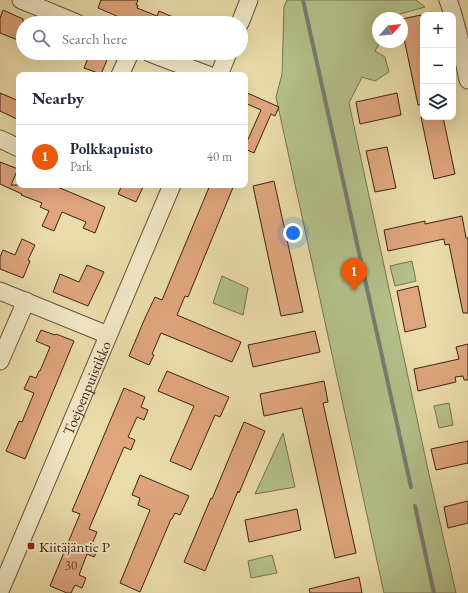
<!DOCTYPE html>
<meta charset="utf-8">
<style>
body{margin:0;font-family:"EB Garamond",serif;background:#f2f2f3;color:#1f2937}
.controls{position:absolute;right:12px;top:12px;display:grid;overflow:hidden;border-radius:8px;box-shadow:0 4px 16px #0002}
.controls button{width:36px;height:36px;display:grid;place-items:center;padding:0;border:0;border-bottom:1px solid #e0e1e3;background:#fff;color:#1f2937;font:20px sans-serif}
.compass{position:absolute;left:372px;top:12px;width:36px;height:36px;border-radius:50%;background:#fff;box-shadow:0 4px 16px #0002;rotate:62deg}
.you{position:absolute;left:293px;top:233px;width:14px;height:14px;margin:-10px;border:3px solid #fff;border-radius:50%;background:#1a73e8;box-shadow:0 0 0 6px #1a73e833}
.badge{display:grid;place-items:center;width:26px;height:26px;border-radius:50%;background:#ea580c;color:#fff;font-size:13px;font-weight:700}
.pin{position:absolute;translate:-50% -33px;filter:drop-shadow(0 1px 2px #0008)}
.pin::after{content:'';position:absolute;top:21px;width:14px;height:12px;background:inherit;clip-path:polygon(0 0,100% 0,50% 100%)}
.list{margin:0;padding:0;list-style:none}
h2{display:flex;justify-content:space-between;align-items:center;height:52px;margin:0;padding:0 16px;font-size:17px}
h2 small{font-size:13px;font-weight:400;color:#747a83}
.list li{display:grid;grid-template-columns:26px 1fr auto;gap:12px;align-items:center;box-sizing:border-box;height:64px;padding:0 16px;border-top:1px solid #e0e1e3}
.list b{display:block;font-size:15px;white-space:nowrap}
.list p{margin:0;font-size:13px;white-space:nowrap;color:#747a83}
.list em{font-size:13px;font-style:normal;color:#747a83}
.icon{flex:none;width:22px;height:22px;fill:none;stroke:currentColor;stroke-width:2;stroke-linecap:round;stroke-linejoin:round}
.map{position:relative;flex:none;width:468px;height:593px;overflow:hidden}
.search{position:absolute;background:#fff;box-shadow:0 4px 16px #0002;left:16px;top:16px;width:232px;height:44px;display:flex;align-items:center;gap:10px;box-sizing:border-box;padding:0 14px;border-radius:22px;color:#747a83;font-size:15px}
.panel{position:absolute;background:#fff;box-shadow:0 4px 16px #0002;left:16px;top:72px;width:232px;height:116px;border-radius:8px}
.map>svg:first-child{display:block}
</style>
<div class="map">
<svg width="468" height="593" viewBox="0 0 468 593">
<rect width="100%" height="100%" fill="#eadca9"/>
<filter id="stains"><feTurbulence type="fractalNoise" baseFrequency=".005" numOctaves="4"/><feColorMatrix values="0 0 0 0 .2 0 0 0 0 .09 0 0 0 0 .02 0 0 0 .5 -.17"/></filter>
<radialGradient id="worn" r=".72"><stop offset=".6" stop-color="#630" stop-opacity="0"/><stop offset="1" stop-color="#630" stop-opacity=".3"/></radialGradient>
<path fill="#b4c18a" stroke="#787252" d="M287,0H416L425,7L393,16L392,18H378V42H380L375,51L385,57L389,72L375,81L362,77L349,103L430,479L456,593H384L276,97L282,74L284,7Z
M412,261L416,281L395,286L390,266Z
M222,276L248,288L243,315L213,303Z
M449,403L453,425L439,428L434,406Z
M283,433L295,487L255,494Z
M272,555L277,573L251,578L248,561Z"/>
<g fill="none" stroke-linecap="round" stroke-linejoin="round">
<path stroke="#777c76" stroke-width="4" d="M303,0L411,487
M415,506L434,593"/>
</g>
<path fill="#dfa57c" stroke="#3d2319" d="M101,0H138L136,5H138L137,8L157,16L159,11L187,23H133L98,8Z
M3,10L23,19V42L0,33V18Z
M421,15L423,25V104L418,105L402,29V19Z
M90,53H110L101,74L84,68Z
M245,92L279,107L275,116L271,114L254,153L245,149V146L261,110L245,103Z
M0,93L19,101V120L0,111Z
M397,93L401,115L360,124L356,102Z
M421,117H443L455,174L434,179Z
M387,147L396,188L375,192L366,151Z
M0,162L18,169L11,185H53L105,207L95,233L83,228L86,222L62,212L54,231L42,226L49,211L40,207L42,203L21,195L22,194L0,184Z
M274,181L303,312L281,316L253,186Z
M122,185H144L136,202L118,194Z
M210,185H234L188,297L185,296L177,315L241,342L232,362L161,333L152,354L154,355L149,365L129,356L145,318L155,297L162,300Z
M462,216L466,238H468V313H463L449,244L445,245L444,239L388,251L384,230L425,221V224Z
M22,239L35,245L28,260L30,261L23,278L0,269V257L3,250L15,255Z
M87,265L104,272L88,306L53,292L60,274L79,282Z
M418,286L426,327L405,332L397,291Z
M41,330L55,335L56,334L74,341L25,459L6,451L19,421L22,422L34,393L24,389L30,376L36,378L39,371H40L50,347L36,341Z
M315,331L320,352L253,367L248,345Z
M468,344V380H464L463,376L455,377L456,382L418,391L414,369L459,359L456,347Z
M167,371L229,397L220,417L215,415L191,470L170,461L194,406L158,391Z
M324,381L328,402L323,403L356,553L335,558L302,408L264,416L260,394Z
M124,388L145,397L141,407L148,410L144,420L137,417L128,437L135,440L131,450L124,447L89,529L97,532L92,544L99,548L94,557L87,554L79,575L86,578L82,588L75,585L71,593H67L50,586L80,514L72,511Z
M244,422L265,431L239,493L238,491L205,571L184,562L211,498L212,499Z
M468,441V463L436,470L431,449Z
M140,475L189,496L180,515L175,513L172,519H171L140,592L120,583L150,510L138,505L140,498L132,495Z
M468,501V523L448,528L444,507Z
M297,509L301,530L249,542L245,520Z
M359,577L362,593H310L309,589Z"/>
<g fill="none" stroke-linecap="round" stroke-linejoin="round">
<defs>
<g id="minor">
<path d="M21,0L77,23"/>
<path d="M448,0C458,25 462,53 468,80"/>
<path d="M240,23L249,0"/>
<path d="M150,53L208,75"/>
<path d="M120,75L130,53"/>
<path d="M219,75L228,53"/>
<path d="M0,139L19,148"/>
<path d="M0,291L108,335"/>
<path d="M0,361L26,301"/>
<path id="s1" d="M0,591L172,185"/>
</g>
</defs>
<use href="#minor" stroke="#68513d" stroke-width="19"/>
<use href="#minor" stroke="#f1e8c7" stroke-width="17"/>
</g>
<rect fill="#8f2418" stroke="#f1e8c7" stroke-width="1.5" x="27" y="542" width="8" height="8" rx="2"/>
<g text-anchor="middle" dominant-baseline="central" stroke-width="3.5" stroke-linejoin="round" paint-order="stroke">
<g font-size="13" fill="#664432">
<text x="71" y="565">30</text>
</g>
<g font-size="15" fill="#3d2319" stroke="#f1e8c7">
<text stroke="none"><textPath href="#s1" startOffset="221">Toejoenpuistikko</textPath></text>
</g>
<g font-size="15" fill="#3d2319" stroke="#f1e8c7" text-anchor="start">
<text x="39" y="546">Kiitäjäntie P</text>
</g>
</g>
<rect width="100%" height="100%" filter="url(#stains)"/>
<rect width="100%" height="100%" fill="url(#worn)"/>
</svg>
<div class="controls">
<button>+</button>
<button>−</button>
<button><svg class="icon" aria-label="layers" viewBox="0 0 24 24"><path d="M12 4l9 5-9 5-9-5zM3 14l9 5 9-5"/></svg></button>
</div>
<svg class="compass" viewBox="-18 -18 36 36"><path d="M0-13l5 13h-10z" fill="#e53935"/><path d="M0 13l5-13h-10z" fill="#747a83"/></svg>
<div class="you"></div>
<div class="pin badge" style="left:354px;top:291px">1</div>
<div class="search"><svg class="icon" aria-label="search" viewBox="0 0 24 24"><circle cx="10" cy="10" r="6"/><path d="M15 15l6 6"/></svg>Search here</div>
<section class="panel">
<h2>Nearby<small></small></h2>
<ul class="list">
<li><span class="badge">1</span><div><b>Polkkapuisto</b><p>Park</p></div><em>40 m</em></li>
</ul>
</section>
</div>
